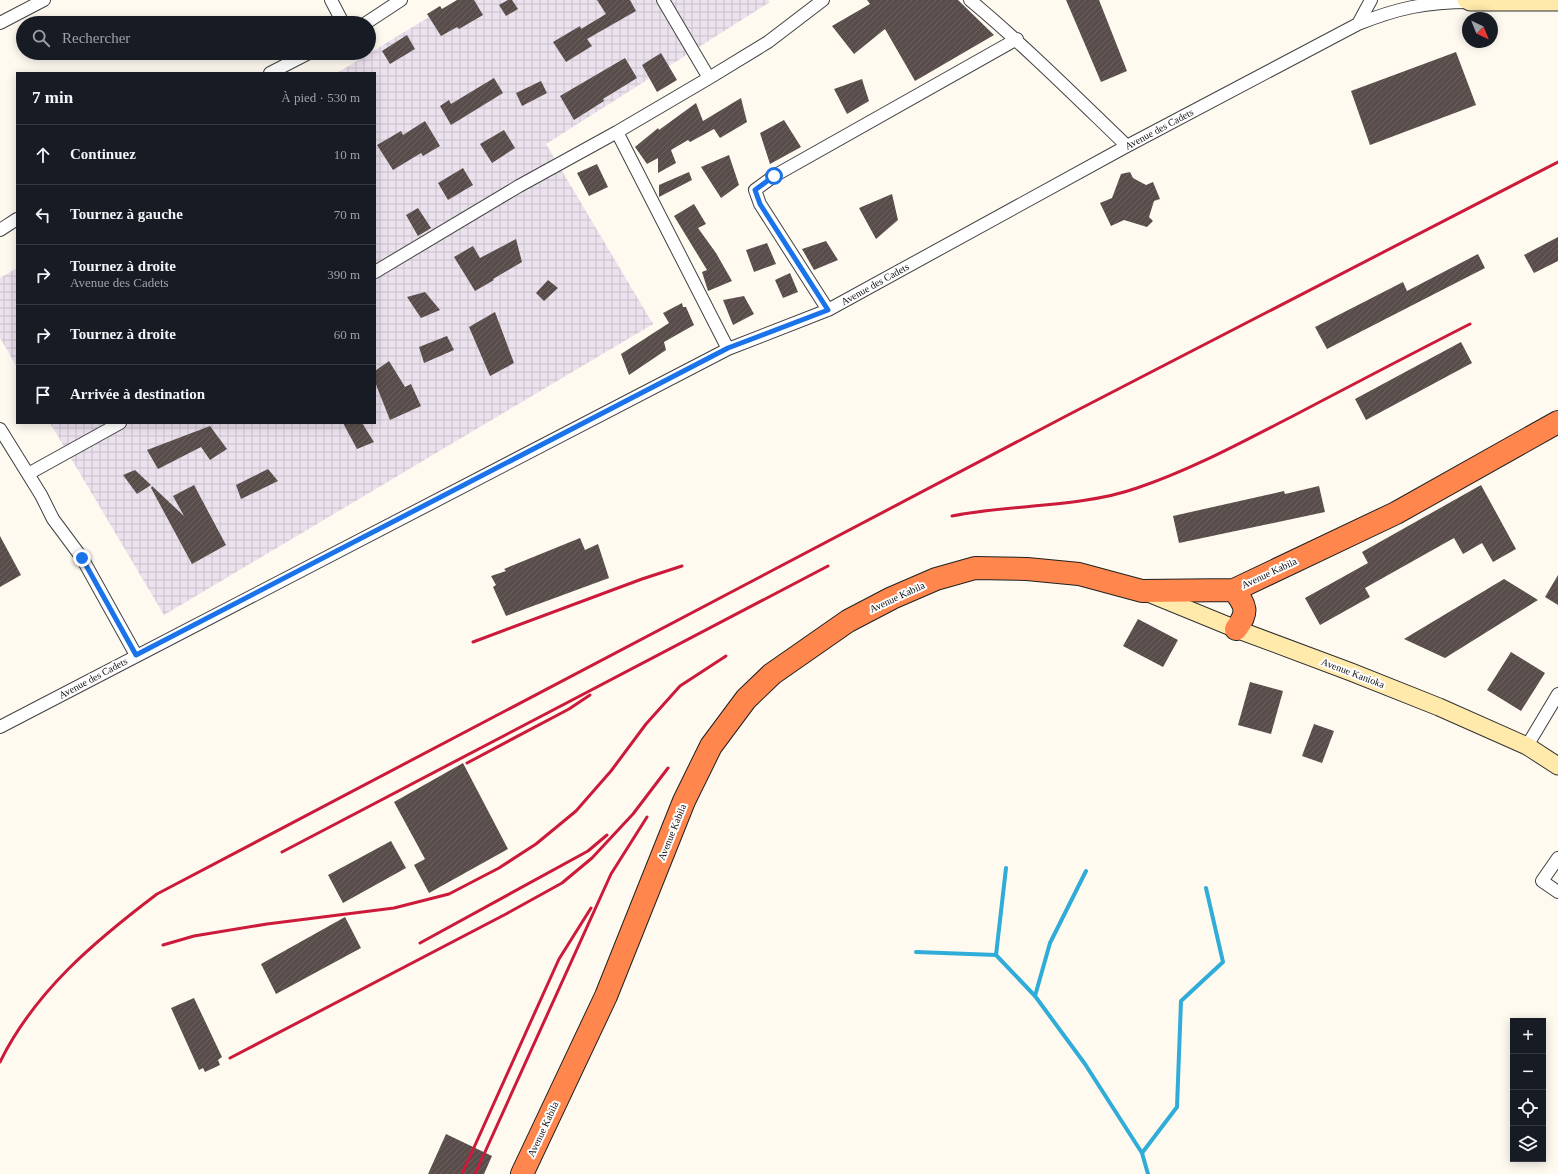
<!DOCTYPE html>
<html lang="fr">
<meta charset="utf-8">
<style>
body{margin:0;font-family:"Times New Roman",serif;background:#242831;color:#f1f3f6}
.controls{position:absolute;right:12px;bottom:12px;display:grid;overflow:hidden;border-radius:0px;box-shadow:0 2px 10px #0003}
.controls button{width:36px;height:36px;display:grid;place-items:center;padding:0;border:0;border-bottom:1px solid #363941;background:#171b24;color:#f1f3f6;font:20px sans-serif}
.compass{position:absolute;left:1462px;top:12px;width:36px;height:36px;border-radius:50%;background:#171b24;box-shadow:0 2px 10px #0003;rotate:137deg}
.stop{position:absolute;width:12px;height:12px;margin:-9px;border:3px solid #1a73e8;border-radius:50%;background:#fff}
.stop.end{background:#1a73e8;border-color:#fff;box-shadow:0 1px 4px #0008}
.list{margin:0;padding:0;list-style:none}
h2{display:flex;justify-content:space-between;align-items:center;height:52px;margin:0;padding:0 16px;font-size:17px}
h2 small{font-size:13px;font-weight:400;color:#9ea1a6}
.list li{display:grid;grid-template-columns:26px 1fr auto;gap:12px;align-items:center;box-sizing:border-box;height:60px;padding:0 16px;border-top:1px solid #363941}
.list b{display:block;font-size:15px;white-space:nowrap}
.list p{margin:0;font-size:13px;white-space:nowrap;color:#9ea1a6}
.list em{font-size:13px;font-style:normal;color:#9ea1a6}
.icon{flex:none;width:22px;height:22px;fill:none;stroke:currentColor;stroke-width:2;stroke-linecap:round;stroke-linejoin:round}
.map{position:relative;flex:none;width:1558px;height:1174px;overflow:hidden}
.search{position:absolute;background:#171b24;box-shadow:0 2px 10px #0003;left:16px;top:16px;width:360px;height:44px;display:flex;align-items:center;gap:10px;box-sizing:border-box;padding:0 14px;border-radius:22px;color:#9ea1a6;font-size:15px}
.panel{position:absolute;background:#171b24;box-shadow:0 2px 10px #0003;left:16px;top:72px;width:360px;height:352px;border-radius:0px}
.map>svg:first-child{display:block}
</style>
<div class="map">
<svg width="1558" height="1174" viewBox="0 0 1558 1174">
<defs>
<pattern id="industrial-grid" width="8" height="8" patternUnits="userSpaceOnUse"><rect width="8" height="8" fill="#ebe2ee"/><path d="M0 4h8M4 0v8" fill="none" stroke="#c8c1cb"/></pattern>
<pattern id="building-hatch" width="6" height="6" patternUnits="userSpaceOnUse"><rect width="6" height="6" fill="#584d4a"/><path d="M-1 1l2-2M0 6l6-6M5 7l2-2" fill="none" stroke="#6b6260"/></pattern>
</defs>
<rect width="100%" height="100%" fill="#fffaf0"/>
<path fill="url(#industrial-grid)" d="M457,0H768L770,2L546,144L653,324L164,615L50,423H375V73H337Z
M17,268V367L0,338V278Z"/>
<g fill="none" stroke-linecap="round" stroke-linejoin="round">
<path stroke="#30acd9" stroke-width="4" d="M1006,868L996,955L1035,996L1085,1064L1142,1153L1148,1174
M916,952L996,955
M1035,996L1050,943L1086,871
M1142,1153L1177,1107L1181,1001L1223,962L1206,888"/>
</g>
<path fill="url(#building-hatch)" d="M457,0H474L483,15L459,29L457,27L441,36L427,14L440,6L442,9Z
M508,0H512L518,9L506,16L499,5Z
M597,0H630L636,11L587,39L592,46L566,62L553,42L580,26L581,29L606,14Z
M867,0H958L994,35L915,81L885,29L854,54L832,26L870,4Z
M1066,0H1099L1127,71L1101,82Z
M407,35L415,49L390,64L382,51Z
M1456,52L1476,105L1370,145L1351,91Z
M661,53L677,80L657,92L642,65Z
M625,58L637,78L603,99L604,101L574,120L560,96Z
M494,78L503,93L451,125L440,106L449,100L451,104Z
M862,79L869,101L847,114L834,89Z
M541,81L547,93L522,106L516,93Z
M741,98L747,122L720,138L714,129L690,142L688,140L671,150L676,163L658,173V158L647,164L635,147L658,128L659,130L696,103L703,121Z
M784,120L801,147L770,164L760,133Z
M425,121L440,146L423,156L421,153L393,170L377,145L401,131L403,135Z
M504,130L515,148L492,163L480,144Z
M729,155L739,185L721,198L701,167Z
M597,164L608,187L589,196L577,173Z
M463,168L473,185L448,200L438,183Z
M689,172L692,180L659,197V185Z
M1130,172L1133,178L1146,185L1153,182L1160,199L1154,201L1149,217L1153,221L1147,227L1124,220L1111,226L1100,203L1112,198L1121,174Z
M892,194L898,220L876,239L859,208Z
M694,204L706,224L698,228L716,253L732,281L708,291L702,272L707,270L674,216Z
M418,208L431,228L418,236L406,215Z
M1558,237V261L1534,273L1524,255Z
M516,239L522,262L493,279L494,280L475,291L454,257L473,246L480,258Z
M826,241L838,260L814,270L802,249Z
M767,243L776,264L754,272L746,250Z
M1478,254L1485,268L1327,349L1315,327L1403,282L1407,291Z
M790,273L798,292L783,298L775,280Z
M548,280L558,288L544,301L536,293Z
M425,292L440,310L421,318L407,297Z
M744,296L754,314L733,325L723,300Z
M682,303L683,307H686L694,325L664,342L666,350L629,375L621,354L669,323L663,313Z
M495,312L514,363L490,376L469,327Z
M447,336L454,350L424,363L419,347Z
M1461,342L1472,363L1366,420L1355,399Z
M389,361L405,387L411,384L421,406L390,420L375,382V371Z
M343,423H362L374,442L357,449Z
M210,426L227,449L210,460L201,447L158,469L147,450Z
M268,469L278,481L241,499L236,485Z
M135,470L151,485L137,494L123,475Z
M194,485L226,545L192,564L151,488L152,486L184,516L173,496Z
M1481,485L1516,549L1493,562L1482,543L1463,554L1454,538L1365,588L1370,597L1320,625L1305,598L1368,563L1362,552Z
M1319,486L1325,512L1179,543L1173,516L1284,491L1285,494Z
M0,536L21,575L0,587Z
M580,538L585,550L598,544L609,578L506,616L493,587L496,585L491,576L506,571L504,569Z
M1558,575V605L1545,597Z
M1504,579L1538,600L1445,658L1404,639Z
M1138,619L1178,640L1163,667L1123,646Z
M1511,652L1545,673L1521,711L1487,690Z
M1250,682L1283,691L1271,734L1238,725Z
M1314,724L1334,731L1322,763L1302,756Z
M463,763L508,849L429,893L414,865L425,859L394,802Z
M391,841L406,868L343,903L328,875Z
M345,917L361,948L276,994L261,964Z
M194,998L222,1057L218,1060L220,1065L205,1072L203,1068L199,1070L171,1008Z
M446,1134L492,1156L484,1174H428Z"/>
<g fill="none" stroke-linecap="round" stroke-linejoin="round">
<defs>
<path id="street" d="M331,0L343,23
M663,0L709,78
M970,0C1025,46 1075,96 1127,146
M0,23L44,0
M366,23L401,0
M1358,24L1371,0
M270,73L309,53
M617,132L728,349
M0,230L17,219
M375,272L519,186L617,132L709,78L768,42L823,0
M828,310L760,204L755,190L774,176L1017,39
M0,429L41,495L53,519L82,558L136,655
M28,474L120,423
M0,727L728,349L828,310L1127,146L1358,24C1398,8 1426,2 1470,2
M1527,746L1558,694
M1558,858L1542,881L1558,892"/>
<path id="secondary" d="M1466,0L1470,2H1558
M1148,593L1236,629L1351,672L1439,707L1527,746L1558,766"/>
<path id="highway" d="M1234,590C1246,606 1249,612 1236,629
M522,1174L606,996L684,801L711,746L746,699L772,674L848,621L892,598L936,579L975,568L1027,569L1079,574L1142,591L1234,590L1396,513L1558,422"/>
</defs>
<use href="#street" stroke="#424242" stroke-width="14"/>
<use href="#secondary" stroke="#313131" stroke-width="19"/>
<use href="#highway" stroke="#202020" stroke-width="24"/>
<use href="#street" stroke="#fff" stroke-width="12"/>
<use href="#secondary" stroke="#ffeaab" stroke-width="17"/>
<use href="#highway" stroke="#ff874e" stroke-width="22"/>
<path stroke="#cb1a3a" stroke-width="3" d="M952,516C1011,504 1080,508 1137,488C1191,470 1242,442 1293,416C1352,385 1411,354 1470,324
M473,642L642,579L682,566
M467,763L569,709L590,695
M282,852L828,566
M420,943L588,851L607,835
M163,945L194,936L267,924L394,908L449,894L499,868L536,844L576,811L611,771L646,724L680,686L726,656
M230,1058L506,914L562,883L592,858L633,814L668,768
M0,1062C35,991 95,941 157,894L1068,415L1558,162
M462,1174L559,959L591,908
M475,1174L611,874L647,817"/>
</g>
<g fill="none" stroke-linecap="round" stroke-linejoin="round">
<path stroke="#1a73e8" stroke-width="5" d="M82,558L136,655L728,348L828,310L760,204L755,190L774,176"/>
</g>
<g text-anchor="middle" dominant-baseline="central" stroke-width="4" stroke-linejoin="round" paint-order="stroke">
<g font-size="10" fill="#0f0f0f" stroke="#fff">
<text transform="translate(1159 129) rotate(-28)">Avenue des Cadets</text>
<text transform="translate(875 284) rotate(-29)">Avenue des Cadets</text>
<text transform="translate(1269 573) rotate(-25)">Avenue Kabila</text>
<text transform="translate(897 597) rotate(-25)">Avenue Kabila</text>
<text transform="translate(1353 673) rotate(21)">Avenue Kanioka</text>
<text transform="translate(93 678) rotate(-28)">Avenue des Cadets</text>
<text transform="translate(672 832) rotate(-68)">Avenue Kabila</text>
<text transform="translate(543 1129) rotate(-65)">Avenue Kabila</text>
</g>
</g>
</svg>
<div class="controls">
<button>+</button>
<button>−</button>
<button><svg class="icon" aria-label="locate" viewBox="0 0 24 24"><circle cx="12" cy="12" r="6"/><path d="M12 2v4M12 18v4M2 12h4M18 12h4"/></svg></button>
<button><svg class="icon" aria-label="layers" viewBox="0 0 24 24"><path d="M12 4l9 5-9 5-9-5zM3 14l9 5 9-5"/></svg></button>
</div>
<svg class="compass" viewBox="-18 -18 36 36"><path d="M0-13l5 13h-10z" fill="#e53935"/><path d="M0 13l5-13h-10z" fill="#9ea1a6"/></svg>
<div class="stop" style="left:774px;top:176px"></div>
<div class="stop end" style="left:82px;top:558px"></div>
<div class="search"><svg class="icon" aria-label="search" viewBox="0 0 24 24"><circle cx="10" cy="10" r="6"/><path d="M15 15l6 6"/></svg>Rechercher</div>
<section class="panel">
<h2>7 min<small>À pied · 530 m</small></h2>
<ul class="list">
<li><svg class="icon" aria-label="ahead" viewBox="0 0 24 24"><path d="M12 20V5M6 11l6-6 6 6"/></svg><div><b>Continuez</b></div><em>10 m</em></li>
<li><svg class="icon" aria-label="left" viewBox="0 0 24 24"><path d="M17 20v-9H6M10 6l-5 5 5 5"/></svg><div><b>Tournez à gauche</b></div><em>70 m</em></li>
<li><svg class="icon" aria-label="right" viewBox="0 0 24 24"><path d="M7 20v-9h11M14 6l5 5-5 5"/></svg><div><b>Tournez à droite</b><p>Avenue des Cadets</p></div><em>390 m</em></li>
<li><svg class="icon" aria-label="right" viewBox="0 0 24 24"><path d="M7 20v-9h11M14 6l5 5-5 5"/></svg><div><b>Tournez à droite</b></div><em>60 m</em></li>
<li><svg class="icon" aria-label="arrive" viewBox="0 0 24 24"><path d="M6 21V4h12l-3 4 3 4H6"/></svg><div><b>Arrivée à destination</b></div></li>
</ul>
</section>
</div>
